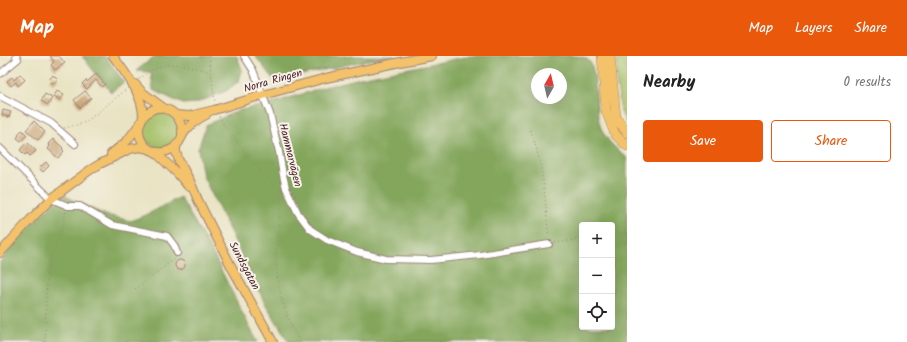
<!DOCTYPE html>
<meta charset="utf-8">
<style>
body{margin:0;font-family:Kalam,sans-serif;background:#f6f6f6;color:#222}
.controls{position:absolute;right:12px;bottom:12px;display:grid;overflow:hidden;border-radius:4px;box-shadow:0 4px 16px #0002}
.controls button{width:36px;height:36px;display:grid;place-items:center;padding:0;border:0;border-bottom:1px solid #e0e0e0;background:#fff;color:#222;font:20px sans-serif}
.compass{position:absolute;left:531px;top:12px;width:36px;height:36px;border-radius:50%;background:#fff;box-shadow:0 4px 16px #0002;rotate:8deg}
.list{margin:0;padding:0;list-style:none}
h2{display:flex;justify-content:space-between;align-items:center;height:52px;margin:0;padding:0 16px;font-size:17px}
h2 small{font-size:13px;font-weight:400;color:#767676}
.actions{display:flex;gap:8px;padding:12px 16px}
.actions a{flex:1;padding:9px 0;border:1px solid #ea580c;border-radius:4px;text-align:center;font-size:14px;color:#ea580c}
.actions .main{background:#ea580c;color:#fff}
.icon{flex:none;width:22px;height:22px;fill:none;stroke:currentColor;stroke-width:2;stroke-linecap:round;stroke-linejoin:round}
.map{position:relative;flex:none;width:627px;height:286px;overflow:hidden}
header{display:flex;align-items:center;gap:24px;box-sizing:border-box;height:56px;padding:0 20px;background:#ea580c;color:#fff}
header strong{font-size:19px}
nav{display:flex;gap:22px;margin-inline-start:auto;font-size:14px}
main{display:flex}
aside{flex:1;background:#fff}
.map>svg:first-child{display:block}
</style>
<header>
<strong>Map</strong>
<nav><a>Map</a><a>Layers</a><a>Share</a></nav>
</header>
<main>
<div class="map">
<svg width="627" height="286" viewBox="0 0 627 286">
<rect width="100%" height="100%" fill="#f7f3e8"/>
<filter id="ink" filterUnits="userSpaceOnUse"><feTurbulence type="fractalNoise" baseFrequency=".025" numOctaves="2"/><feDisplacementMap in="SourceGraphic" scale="8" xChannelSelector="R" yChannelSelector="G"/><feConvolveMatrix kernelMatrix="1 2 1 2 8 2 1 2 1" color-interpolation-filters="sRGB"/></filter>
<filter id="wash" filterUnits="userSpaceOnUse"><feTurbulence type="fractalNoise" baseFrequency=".012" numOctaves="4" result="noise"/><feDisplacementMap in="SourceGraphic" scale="16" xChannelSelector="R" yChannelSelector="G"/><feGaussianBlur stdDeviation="0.9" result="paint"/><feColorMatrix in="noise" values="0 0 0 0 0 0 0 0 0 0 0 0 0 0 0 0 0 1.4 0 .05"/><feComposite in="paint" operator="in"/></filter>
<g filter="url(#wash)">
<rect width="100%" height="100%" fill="#e9e3c3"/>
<path fill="#a4c067" stroke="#777049" d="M617,0H627V68L621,56L617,29Z
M143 74a18 18 0 1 1 36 0a18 18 0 1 1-36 0Z"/>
<path fill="#83a65c" stroke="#666244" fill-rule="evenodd" d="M82,0H105L124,26L111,36L96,18Z
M155,0H237L242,14L239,25L226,35L196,47L183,48L153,34L151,16L136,15Z
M255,0H394L368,4L275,25Z
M470,0H578C581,1 584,1 587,3C599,11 594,57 601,72C606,84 617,94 627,102V286H289L265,247L203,120L198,93L206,69L237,55L273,47L325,31L360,22ZM537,18H561V42H537ZM582,169H612V271H582Z
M64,139L77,146L106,159L131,165L150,157L180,141L212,196L251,274L258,286H0V206L15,187L41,159L55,145Z"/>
<g id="blocks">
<path fill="#cca97b" d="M50,0H59L65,7L55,14L51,9L54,6Z
M20,18L25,24L18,30L16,26L11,30L7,25L12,21L14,24Z
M96,18L105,28L102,31L96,24L87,33L82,28L86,24L87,26Z
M53,19L58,24L53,28L49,24Z
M57,35L64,39L60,44L54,40Z
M85,35L91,42L80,52L74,44Z
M45,38L52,42L48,49L41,45Z
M3,54L11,56L9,61L2,59Z
M34,65L45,76L38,84L26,74Z
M22,74L27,79L21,85L17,82L19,79L18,78Z
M53,83L63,92L62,93L64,95L58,102L48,93L50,90L48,88Z
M27,86L36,95L30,100L27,97L25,99L20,94Z
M46,106L49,110L43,116L39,112Z
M175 209a5 5 0 1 1 10 0a5 5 0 1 1-10 0Z"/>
</g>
</g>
<g filter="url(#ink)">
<use href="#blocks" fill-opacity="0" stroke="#9a8177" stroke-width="1"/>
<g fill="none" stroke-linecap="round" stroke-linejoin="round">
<defs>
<path id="minor" d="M244,0L253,14L270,58L279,96L283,119L286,132L298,157L310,173L327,184L357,196L386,203L431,204L480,199L549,188
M0,18L18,3L16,0
M0,40L51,67L75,88
M0,92L51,143L68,150H80L112,169L167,180L174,189L177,197"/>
<path id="major" d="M113,0C126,18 143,38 143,61
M135,28L142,36L165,53
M176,59L189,60L214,54L263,39L326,22L400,6L432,0
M182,79C184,58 162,43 146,58C141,63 139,69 139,75C139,82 143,89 149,93C158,99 170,96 177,89C181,84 182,79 187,73C193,67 199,62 206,59
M176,89V96L179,105L190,125L198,144L231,210L273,286
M154,95L178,118L188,130
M111,98L127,85L139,69
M0,197L31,163L51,143L90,114L100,108L130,93L140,91L149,93"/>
<path id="highway" d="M602,0L606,55L615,78L627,90
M610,0L616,61L627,77"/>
</defs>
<use href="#minor" stroke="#9a8177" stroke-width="8"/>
<use href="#major" stroke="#9a8177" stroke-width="10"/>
<use href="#highway" stroke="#9a8177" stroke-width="10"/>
<path stroke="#9a8177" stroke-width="1" stroke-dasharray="1 3" stroke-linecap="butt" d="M209,0L215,47
M139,23C166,2 179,7 210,16
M219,60C227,76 240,90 251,103C259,113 268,126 280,132
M64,72L80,68L86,66L128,32
M530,74C544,107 545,147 549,183
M281,133C280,142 281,150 280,158C279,172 276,187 276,201C276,231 285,260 300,286
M612,178L627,176
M555,187L582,183
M135,233L169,207L174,203
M45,286L46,239L49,206L63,171L66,154"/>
<use href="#minor" stroke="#fff" stroke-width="6"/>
<use href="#major" stroke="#f4c26a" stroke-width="8"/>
<use href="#highway" stroke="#f4c26a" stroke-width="9"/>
</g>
</g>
<g text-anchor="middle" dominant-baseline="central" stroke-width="4" stroke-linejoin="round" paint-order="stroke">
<g font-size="11" fill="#4a1f2b" stroke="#f7f3e8">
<text transform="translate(273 25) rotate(-16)">Norra Ringen</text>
<text transform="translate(290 99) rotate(76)">Hammarvägen</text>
<text transform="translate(244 210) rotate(62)">Sundsgatan</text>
</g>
</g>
</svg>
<div class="controls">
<button>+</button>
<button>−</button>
<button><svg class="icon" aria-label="locate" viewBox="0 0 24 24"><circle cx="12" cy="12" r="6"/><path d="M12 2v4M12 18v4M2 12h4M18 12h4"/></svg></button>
</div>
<svg class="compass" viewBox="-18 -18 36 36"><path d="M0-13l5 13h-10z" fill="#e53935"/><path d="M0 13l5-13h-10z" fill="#767676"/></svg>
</div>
<aside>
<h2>Nearby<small>0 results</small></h2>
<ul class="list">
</ul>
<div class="actions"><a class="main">Save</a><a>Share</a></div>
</aside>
</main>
